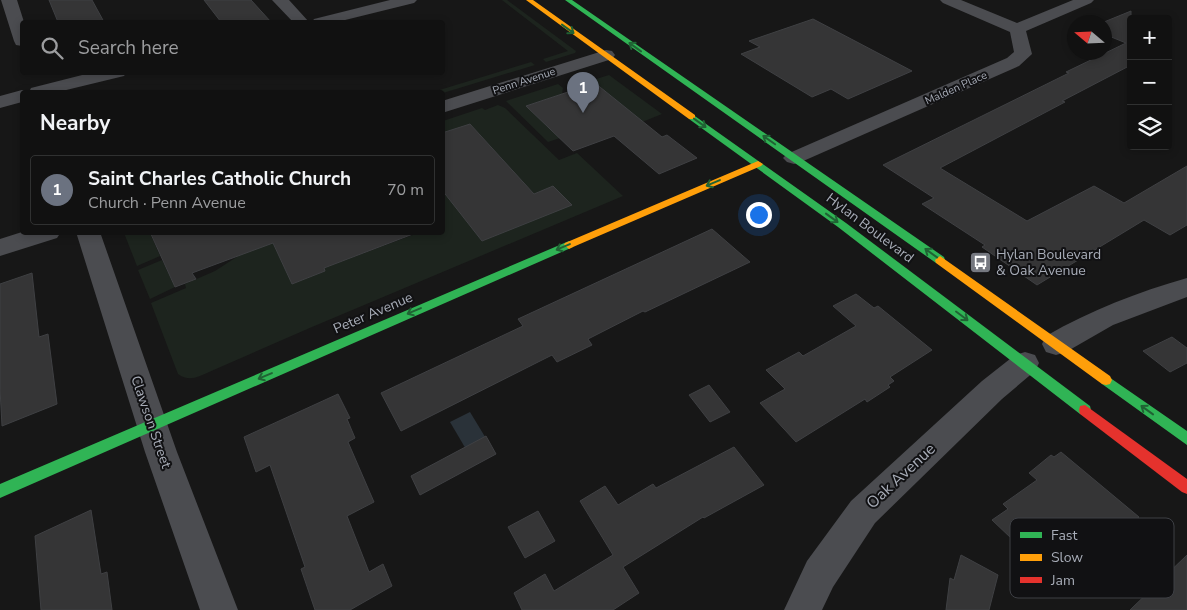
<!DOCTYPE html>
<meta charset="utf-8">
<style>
body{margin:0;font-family:"Nunito Sans",sans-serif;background:#1a1a1a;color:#f1f3f6}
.controls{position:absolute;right:15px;top:15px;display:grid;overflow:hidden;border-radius:5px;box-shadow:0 2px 8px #0003}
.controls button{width:45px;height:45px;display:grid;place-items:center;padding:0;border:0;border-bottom:1px solid #303131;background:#111;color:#f1f3f6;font:25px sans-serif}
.compass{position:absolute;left:1067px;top:15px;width:45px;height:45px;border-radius:50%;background:#111;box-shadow:0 2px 8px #0003;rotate:289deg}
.you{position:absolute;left:758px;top:214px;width:18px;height:18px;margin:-12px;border:4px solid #fff;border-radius:50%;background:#1a73e8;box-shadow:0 0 0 8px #1a73e833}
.badge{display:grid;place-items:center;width:32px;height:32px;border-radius:50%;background:#757880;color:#fff;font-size:16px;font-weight:700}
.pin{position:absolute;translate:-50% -41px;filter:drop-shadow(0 1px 2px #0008)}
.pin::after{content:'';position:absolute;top:26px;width:18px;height:15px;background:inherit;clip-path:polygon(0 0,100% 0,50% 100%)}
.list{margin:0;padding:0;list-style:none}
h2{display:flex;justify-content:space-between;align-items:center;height:65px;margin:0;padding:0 20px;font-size:21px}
h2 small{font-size:16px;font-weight:400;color:#9c9d9f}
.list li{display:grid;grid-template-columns:32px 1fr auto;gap:15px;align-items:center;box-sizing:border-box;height:70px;margin:0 10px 10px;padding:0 10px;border:1px solid #303131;border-radius:5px}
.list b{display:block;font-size:19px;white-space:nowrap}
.list p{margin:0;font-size:16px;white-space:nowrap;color:#9c9d9f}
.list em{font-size:16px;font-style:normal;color:#9c9d9f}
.icon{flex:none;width:28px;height:28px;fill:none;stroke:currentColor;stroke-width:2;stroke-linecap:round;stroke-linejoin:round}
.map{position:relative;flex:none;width:1187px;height:610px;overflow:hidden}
.search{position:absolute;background:#111;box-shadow:0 2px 8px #0003;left:20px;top:20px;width:425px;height:55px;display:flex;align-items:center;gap:12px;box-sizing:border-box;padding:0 18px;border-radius:5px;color:#9c9d9f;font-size:19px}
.panel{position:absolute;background:#111;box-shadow:0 2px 8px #0003;left:20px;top:90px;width:425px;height:145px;border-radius:5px}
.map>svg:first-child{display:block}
</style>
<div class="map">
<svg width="1187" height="610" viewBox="0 0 1187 610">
<rect width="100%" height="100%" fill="#171717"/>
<path fill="#1d241e" d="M502,0H507L576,51L575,53L546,62L543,59L568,51Z
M531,62L535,65L443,93L433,92Z
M609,75L662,114L600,139L640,120L595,83L591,84L593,80Z
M558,84L563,88L562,94L526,106L560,138L548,142L506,101Z
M498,105L505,108L559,160L577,153L623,196L312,327L209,372C198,377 189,382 178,374L151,303L186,288L185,284L215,271L246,251L273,243L292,284L325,271L324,268L418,233L442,232L443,190L482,241L571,205L553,186L534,194L470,124L443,133V121L482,108L485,110Z
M124,233H150L160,256L137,266Z
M162,260L175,287L150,299L138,270Z"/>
<path fill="#2a3239" d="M470,412L490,445L470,456L450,422Z"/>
<path fill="#353536" stroke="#3f4043" d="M49,0H92L104,22H58Z
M204,0H251L271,22H221Z
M1131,11V65L1062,101L1065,102L940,168L1027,221L1094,186L1124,203L1187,166V225L1170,235L1144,220L1037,285L982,247L985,245L922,204L934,198L883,165L1069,73L1066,72L1126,43L1104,34V22Z
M813,19L855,41L912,71L848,99L831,89L812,97L741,54L760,47L749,41Z
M595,83L662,137L667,135L697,158L659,174L614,136L573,151L526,106Z
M470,124L534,194L553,186L572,205L482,241L442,190V133Z
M712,229L750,262L645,312L643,311L588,339L592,345L557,362L552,355L401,431L381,393L523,326L518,319Z
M150,232H413V234L324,268L325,271L292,284L273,243L192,273L196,279L175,287Z
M32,273L39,337L48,334L57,404L2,426L0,389V284Z
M856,294L874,308L878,306L932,350L890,377L894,381L888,385L890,387L867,402L865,399L796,442L760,403L785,389L766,370L799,352L803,356L856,326L833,306Z
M1172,337L1187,348V363L1170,372L1143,351Z
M709,385L730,412L710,422L689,395Z
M338,394L350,418L347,419L355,438L348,442L374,502L347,516L369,572L383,564L392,586L350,610H315L301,569L305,567L270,465L256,472L244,437Z
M486,436L496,454L420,495L411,476Z
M734,447L764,485L704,518L703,517L623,567L639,593L613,610H522L514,593L545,574L554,591L613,555L580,501L605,486L618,505L653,484L656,488Z
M1061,452L1139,517L1093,557L1102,566L1070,594L992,520L1008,509L1003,504L1037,480L1029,473L1051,455L1054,457Z
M91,510L101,574L107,572L112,610H41L35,536Z
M538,511L555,541L525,558L508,527Z
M961,555L998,575L989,610H946L950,578L954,580Z
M1187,555V610H1130Z"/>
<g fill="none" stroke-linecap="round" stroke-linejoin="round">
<path fill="#4b4c50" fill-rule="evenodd" d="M1,0H17L24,22H22V46L16,45L14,41Z
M272,0H289L309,22H293Z
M390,0H417L414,3L337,22H312L314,19Z
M940,0H961L1017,23L1073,0H1094L1091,3L1026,31L1032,54L1019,66L801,162L794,164L787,162L783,158L787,154L1007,58L1014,52L1010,32L943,3Z
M606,50L612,51L615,55L612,59L442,113V101Z
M94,72H127L124,76L58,92H29L31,88Z
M22,90L29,92H22V102L0,108V96Z
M22,232H61L57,238L0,256V239Z
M76,232H100L177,452L238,610H200L145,452Z
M1187,278V297L1113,325L1066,352L1056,355L1046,352L1042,344L1046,336C1091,310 1138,292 1187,278Z
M1025,352L1035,355L1039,363L1035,371L1002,399L875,523L833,587L822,610H784L807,561L851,501L982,381L1015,355Z"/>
<path fill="#30b455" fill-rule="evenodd" d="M565,0H572L944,257L945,260L944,263H936Z
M692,114L846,223L1090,406L1091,410L1090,414L1085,415L1080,414L838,227L689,119V115Z
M569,241L573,243L574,245L573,247L0,498V484Z
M1106,375L1187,431V445L1102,384L1100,380L1102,376Z"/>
<path fill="#ff9f0a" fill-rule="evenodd" d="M526,0H533L695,115V119H689Z
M758,161L763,164L761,166L573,247L569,249L564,245L565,243Z
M940,256L1110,376L1112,380L1110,384L1106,385L1102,384L936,263L935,260Z"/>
<path fill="#e5322d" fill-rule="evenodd" d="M1085,405L1187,479V494L1182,492L1080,414L1079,410L1080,406Z"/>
</g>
<defs><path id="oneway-shaft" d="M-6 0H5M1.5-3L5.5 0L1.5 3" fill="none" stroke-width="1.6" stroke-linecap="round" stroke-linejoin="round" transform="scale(1.25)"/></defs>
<g stroke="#206234">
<use href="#oneway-shaft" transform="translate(568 29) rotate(36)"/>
<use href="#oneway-shaft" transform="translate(635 47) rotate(-144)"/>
<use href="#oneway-shaft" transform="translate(700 123) rotate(36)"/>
<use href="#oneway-shaft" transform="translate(769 140) rotate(-145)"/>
<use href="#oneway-shaft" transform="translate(713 183) rotate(157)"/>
<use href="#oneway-shaft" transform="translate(832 218) rotate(36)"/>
<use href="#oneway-shaft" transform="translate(563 247) rotate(157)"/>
<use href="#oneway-shaft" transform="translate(931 253) rotate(-144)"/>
<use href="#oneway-shaft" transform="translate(414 311) rotate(157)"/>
<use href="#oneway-shaft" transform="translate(962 316) rotate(37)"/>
<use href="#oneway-shaft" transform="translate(265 376) rotate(157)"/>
<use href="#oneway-shaft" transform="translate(1147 410) rotate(-144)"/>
</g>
<defs>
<symbol id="bus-square" viewBox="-11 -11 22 22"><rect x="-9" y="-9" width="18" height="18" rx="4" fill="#757880" stroke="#111113"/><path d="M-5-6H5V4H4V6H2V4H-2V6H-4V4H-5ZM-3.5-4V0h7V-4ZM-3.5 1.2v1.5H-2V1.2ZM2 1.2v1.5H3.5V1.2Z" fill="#fff"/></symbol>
</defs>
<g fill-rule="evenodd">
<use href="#bus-square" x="968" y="250" width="25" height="25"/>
</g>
<g text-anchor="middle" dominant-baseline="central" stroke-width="4" stroke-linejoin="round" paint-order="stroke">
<g font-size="11" fill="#a8adb8" stroke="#111113">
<text transform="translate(524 81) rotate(-18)">Penn Avenue</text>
<text transform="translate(956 88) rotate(-24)">Malden Place</text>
</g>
<g font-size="14" fill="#a8adb8" stroke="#111113">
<text transform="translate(870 228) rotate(37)">Hylan Boulevard</text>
<text transform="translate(373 313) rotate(-23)">Peter Avenue</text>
<text transform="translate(151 422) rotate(71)">Clawson Street</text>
</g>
<g font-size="14" fill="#a8adb8" stroke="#111113" text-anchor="start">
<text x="996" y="254">Hylan Boulevard<tspan x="996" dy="16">&amp; Oak Avenue</tspan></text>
</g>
<g font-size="16" fill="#a8adb8" stroke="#111113">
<text transform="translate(901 476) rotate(-43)">Oak Avenue</text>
</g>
</g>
<rect x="1010" y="518" width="164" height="80" rx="8" fill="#111113" stroke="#3e4045" stroke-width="1"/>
<rect x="1020" y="532" width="22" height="6" fill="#30b455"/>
<rect x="1020" y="554" width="22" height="7" fill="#ff9f0a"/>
<rect x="1020" y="577" width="22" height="6" fill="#e5322d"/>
<g font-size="14" fill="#a8adb8">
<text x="1051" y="540">Fast</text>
<text x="1051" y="562">Slow</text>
<text x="1051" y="585">Jam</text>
</g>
</svg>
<div class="controls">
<button>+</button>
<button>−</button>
<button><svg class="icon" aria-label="layers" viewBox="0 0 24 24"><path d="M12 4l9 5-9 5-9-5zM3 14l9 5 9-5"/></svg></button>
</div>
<svg class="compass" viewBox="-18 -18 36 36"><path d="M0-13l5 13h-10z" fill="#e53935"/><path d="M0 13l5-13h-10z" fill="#9c9d9f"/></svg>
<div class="you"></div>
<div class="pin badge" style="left:583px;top:113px;background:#6b7280">1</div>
<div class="search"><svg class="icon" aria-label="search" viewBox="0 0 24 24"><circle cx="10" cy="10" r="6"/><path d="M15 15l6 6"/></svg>Search here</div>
<section class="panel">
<h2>Nearby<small></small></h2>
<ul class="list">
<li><span class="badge" style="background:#6b7280">1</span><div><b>Saint Charles Catholic Church</b><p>Church · Penn Avenue</p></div><em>70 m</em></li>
</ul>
</section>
</div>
